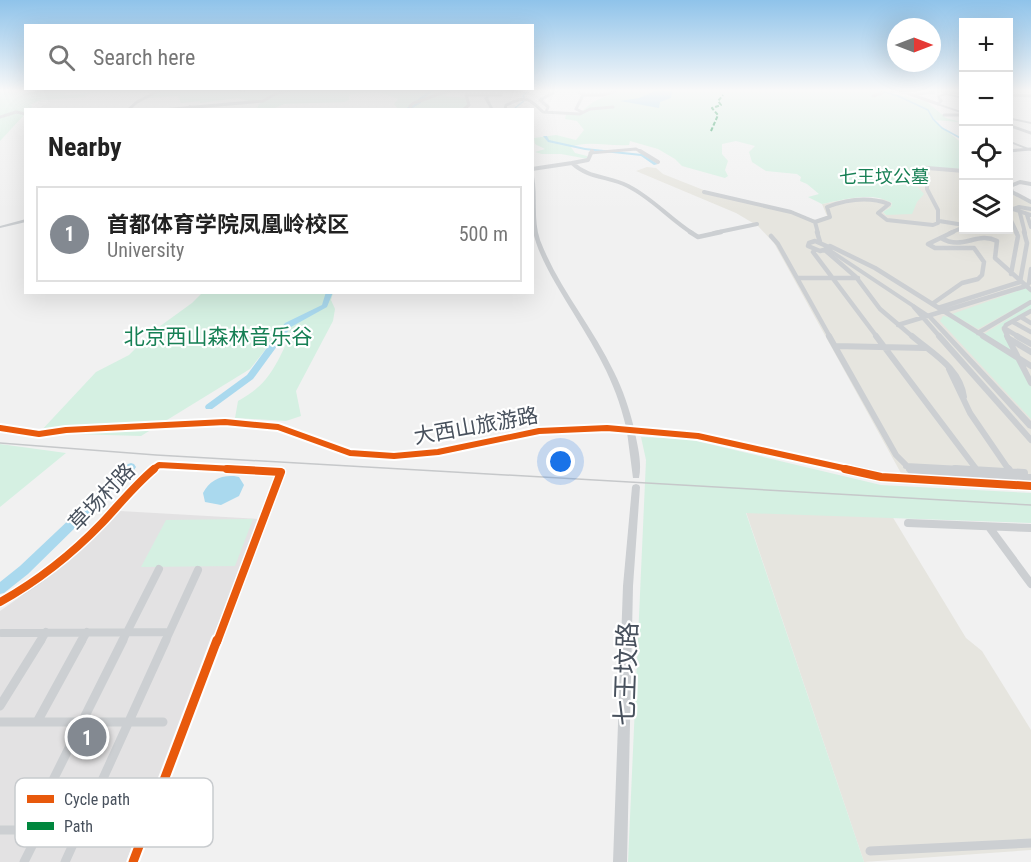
<!DOCTYPE html>
<meta charset="utf-8">
<style>
body{margin:0;font-family:"Roboto Condensed","Noto Sans SC",sans-serif;background:#f6f6f6;color:#222}
.controls{position:absolute;right:18px;top:18px;display:grid;overflow:hidden;border-radius:0px;box-shadow:0 6px 24px #0002}
.controls button{width:54px;height:54px;display:grid;place-items:center;padding:0;border:0;border-bottom:2px solid #e0e0e0;background:#fff;color:#222;font:30px sans-serif}
.compass{position:absolute;left:887px;top:18px;width:54px;height:54px;border-radius:50%;background:#fff;box-shadow:0 6px 24px #0002;rotate:90deg}
.you{position:absolute;left:561px;top:462px;width:21px;height:21px;margin:-15px;border:4px solid #fff;border-radius:50%;background:#1a73e8;box-shadow:0 0 0 9px #1a73e833}
.badge{display:grid;place-items:center;width:39px;height:39px;border-radius:50%;background:#838991;color:#fff;font-size:20px;font-weight:700}
.pin{position:absolute;translate:-50% -50%;border:3px solid #fff;box-shadow:0 2px 6px #0006}
.list{margin:0;padding:0;list-style:none}
h2{display:flex;justify-content:space-between;align-items:center;height:78px;margin:0;padding:0 24px;font-size:26px}
h2 small{font-size:20px;font-weight:400;color:#767676}
.list li{display:grid;grid-template-columns:39px 1fr auto;gap:18px;align-items:center;box-sizing:border-box;height:96px;margin:0 12px 12px;padding:0 12px;border:2px solid #e0e0e0;border-radius:0px}
.list b{display:block;font-size:22px;white-space:nowrap}
.list p{margin:0;font-size:20px;white-space:nowrap;color:#767676}
.list em{font-size:20px;font-style:normal;color:#767676}
.icon{flex:none;width:33px;height:33px;fill:none;stroke:currentColor;stroke-width:2;stroke-linecap:round;stroke-linejoin:round}
.map{position:relative;flex:none;width:1031px;height:862px;overflow:hidden}
.search{position:absolute;background:#fff;box-shadow:0 6px 24px #0002;left:24px;top:24px;width:510px;height:66px;display:flex;align-items:center;gap:15px;box-sizing:border-box;padding:0 21px;border-radius:0px;color:#767676;font-size:22px}
.panel{position:absolute;background:#fff;box-shadow:0 6px 24px #0002;left:24px;top:108px;width:510px;height:186px;border-radius:0px}
.map>svg:first-child{display:block}
</style>
<div class="map">
<svg width="1031" height="862" viewBox="0 0 1031 862">
<rect width="100%" height="100%" fill="#f1f1f1"/>
<path fill="#e6e5df" d="M647,167L656,168L663,174L706,191L816,220L827,216L822,204L853,198L885,199L892,203L891,207L883,212L886,215L916,185L914,178L926,167L963,169L964,230H1008L1009,193L1031,203V482L902,475L774,243L758,226L736,213L636,171Z
M746,512L892,516L966,638L982,651L1031,730V850L864,862Z"/>
<path fill="#e3e2e3" d="M120,511L259,519L126,862H0V611L57,571Z"/>
<path fill="#d5f0e2" d="M0,90H52L50,93L69,91L64,95L91,93L84,96L87,97L41,100L29,105L32,106L31,109L26,110L25,114L0,141Z
M162,90H352L362,93L349,94V100L344,102L284,104L270,110L257,109L259,104L278,92L263,99L249,101L237,98L200,103V101L181,103L178,96L147,98L156,91Z
M375,90H455L443,96L466,98L468,105L463,110L398,109L394,104L398,99Z
M620,90H875L926,101L946,118L960,122L933,120L963,144V169L926,167L924,178L914,179L916,185L924,194L917,202L912,214L886,215L883,212L891,207L892,203C872,191 843,200 822,204L808,197L819,194L807,184L800,181L801,177L797,174L766,171L752,162L749,152L755,146L736,141L722,144V154L728,161L725,170L728,176L725,178L682,166L675,159L658,149L630,141L629,145C611,147 587,140 571,147L575,153L587,156L588,159L561,154H542L535,152L545,149L535,144L534,138L556,135L576,140L584,130L577,121L565,119L566,115L583,114L587,111H582L593,102Z
M1026,288L1031,292V300L978,329L952,314Z
M202,293H333L331,300L335,309L333,321L296,391L301,416L286,421L235,418L238,401C268,385 275,367 289,338L284,326L250,369L141,436L39,433L96,372L129,355L152,332L192,303Z
M1031,304V310L1001,328L1012,351L984,334Z
M943,316L949,317L1017,359L1031,387V419L940,321Z
M641,437L688,439L881,485L1031,493V523L746,513L864,862H628L646,460Z
M0,444L66,453L0,507Z
M253,519L235,566L141,567L166,520Z"/>
<path fill="#aad9ee" d="M658,90L672,91L671,98L660,102L659,108L620,101L639,98Z
M234,476L239,477L244,485L239,496L221,505L205,502L203,493C209,481 220,475 234,476Z"/>
<g fill="none" stroke-linecap="round" stroke-linejoin="round">
<path stroke="#aad9ee" stroke-width="1.5" d="M878,90L898,96L928,110L933,119L942,128L964,140
M515,108L525,100L523,96L529,90"/>
<path fill="#aad9ee" fill-rule="evenodd" d="M430,90H434L420,101L421,103L409,110H403L417,102V100Z
M543,136H547L549,140L585,148L642,154L658,164L654,165L641,156L585,150L548,142Z
M326,292H333L327,307L291,327L253,379L212,409H206L205,407L206,405L247,375L285,323L322,305Z
M131,463L134,464L136,467L134,470L28,574L4,593L0,594V582L20,566L128,464Z"/>
<path stroke="#cccfd2" stroke-width="3" d="M576,90L583,95L576,109L582,112
M888,90L907,93L938,104
M938,90L964,94
M917,94L934,92
M583,95H603L618,90
M1008,95L1031,96
M873,96L882,93L880,91L882,90
M128,110L137,102L160,90
M162,110L263,101L277,93L291,90
M412,110L410,106L414,103L450,90
M463,110L469,105L466,95H501V92
M505,110L506,105C526,96 528,97 543,112L580,114L590,109L613,107
M546,112L548,107L540,100L558,90
M944,115H964
M0,117L16,112L26,114
M1008,125L1031,133
M1008,151L1031,149
M590,153L636,149L643,153"/>
<path stroke="#cccfd2" stroke-width="4" d="M640,151L658,162
M572,163L588,160L592,151
M532,169L572,163C589,179 609,176 628,186C652,198 670,219 692,233
M1031,184L1020,182L1010,186L1012,192L1031,202
M704,192L791,212L815,222L830,217L827,207C848,199 868,196 889,204L878,213L887,220L933,225L938,223V210L927,189V168L964,171
M1031,209L1019,207L1013,209L1031,215
M1020,213L1025,233
M1008,214L1017,233
M1027,215L1031,227
M939,221L964,225
M815,222L818,233
M714,233L757,224
M950,233L964,227"/>
<path stroke="#cccfd2" stroke-width="4.5" d="M690,232L698,237L721,232
M817,232L820,242
M771,236L778,244L830,337
M941,238C963,251 977,231 997,241L995,258L1031,290
M815,241L831,248L820,251L808,246L809,243Z
M830,246L875,268L985,337
M815,250L813,252L877,337
M826,251L856,277L880,309L913,337
M1011,274L1018,236L1016,232
M797,278H858
M932,304L962,283L978,279L982,275L984,262L974,248H935L928,244L953,232
M914,307L940,337
M938,308L1020,282L1027,243L1024,232
M1021,317L1031,323
M1013,322L1031,332
M898,325L1026,286L1029,283L1031,269
M1004,328L1019,337
M978,333L1031,302
M1008,337L1004,329L1006,325L1031,311"/>
<path stroke="#cccfd2" stroke-width="6" d="M829,336L896,455L911,470
M876,336L977,470
M912,336C933,354 960,368 964,397
M939,336L1031,440
M983,336L1031,366
M1007,336L1031,383
M1017,336L1031,344
M1008,338L1031,352
M835,346L925,348
M949,369L970,413L1009,470
M906,466L980,470"/>
<path stroke="#cccfd2" stroke-width="8" d="M910,469L913,472L1031,478
M955,469L1024,473
M975,469L977,471
M1008,469L1011,473
M908,523L1031,528
M989,527L1031,584
M2,633L169,632
M40,642L46,632
M81,642L87,632
M122,642L159,569
M165,642L198,570
M217,642L281,472"/>
<path stroke="#cccfd2" stroke-width="9" d="M0,706L41,640
M0,722H163
M37,722L82,640
M0,830H122
M28,830L123,640
M870,851L1031,843
M24,862L40,830
M65,862L166,640
M133,862L217,640"/>
<path fill="#cccfd2" fill-rule="evenodd" d="M495,90H497L488,98L494,110H491L484,98Z
M945,93L964,97V99L946,95L940,97L943,101L940,104L964,112V114L937,105L939,101L937,96Z
M189,105L204,109V110H198L188,107Z
M1008,117L1031,122V124L1008,119Z
M1008,140L1031,149V151L1008,142Z
M532,175L534,176C538,197 533,219 540,240C558,287 592,326 614,372C623,390 629,408 634,428L698,433L881,474L1031,483V489L881,480L698,439L635,433C638,447 642,464 639,478H633L627,432L607,431L539,434L438,455L394,459L350,456L277,430L225,425L66,433L39,437L0,431V425L39,431L66,427L225,419L278,424L351,450L394,453L438,449L539,428L607,425L626,427C615,379 594,347 569,306C557,286 537,254 533,231C530,214 532,192 532,175Z
M26,219V222L0,228V226Z
M827,249H831L932,316L1031,421V429L1028,428L928,318L827,251Z
M159,462L281,469L284,470L285,472L284,474L281,475L161,468C141,483 126,503 109,521C80,553 39,590 0,607V597C37,577 70,551 99,520C115,504 140,471 159,462Z
M636,484L639,485L640,487L633,586L627,862H613L623,586L632,487L633,485Z"/>
<path stroke="#c6c8ca" stroke-width="1.5" d="M0,443L156,455L1031,505"/>
<path stroke="#00873e" stroke-width="2" stroke-dasharray="4 2" stroke-linecap="butt" d="M238,90L245,91
M711,131L718,115L712,108L721,105L718,101L723,95"/>
<defs>
<path id="cycleway-far2" d="M0,428L39,434L66,430L225,422L278,427L350,453L394,456L438,452L539,431L607,428L698,436L852,470
M152,470L159,465L253,470"/>
<path id="cycleway-far1" d="M845,469L881,477L1031,486
M0,602C38,581 72,554 102,523C119,505 135,485 154,469
M217,642L281,472L227,469"/>
<path id="cycleway" d="M133,862L217,640"/>
</defs>
<use href="#cycleway-far2" stroke="#fff" stroke-width="10"/>
<use href="#cycleway-far1" stroke="#fff" stroke-width="11"/>
<use href="#cycleway" stroke="#fff" stroke-width="13"/>
<use href="#cycleway-far2" stroke="#e8590c" stroke-width="6"/>
<use href="#cycleway-far1" stroke="#e8590c" stroke-width="8"/>
<use href="#cycleway" stroke="#e8590c" stroke-width="9"/>
</g>
<linearGradient id="sky" x2="0" y2="1"><stop stop-color="#8fc3ea"/><stop offset="0.43" stop-color="#f9f9f9"/><stop offset="1" stop-color="#f9f9f9" stop-opacity="0"/></linearGradient>
<rect width="1031" height="210" fill="url(#sky)"/>
<g text-anchor="middle" dominant-baseline="central" stroke-width="4.5" stroke-linejoin="round" paint-order="stroke">
<g font-size="18" fill="#178055" stroke="#fff">
<text x="884" y="176">七王坟公墓</text>
</g>
<g font-size="21" fill="#178055" stroke="#fff">
<text x="218" y="337">北京西山森林音乐谷</text>
</g>
<g font-size="21" fill="#48515d" stroke="#fff">
<text transform="translate(476 426) rotate(-10)">大西山旅游路</text>
<text transform="translate(102 497) rotate(-46)">草场村路</text>
</g>
<g font-size="26" fill="#48515d" stroke="#fff">
<text transform="translate(626 674) rotate(-88)">七王坟路</text>
</g>
</g>
<rect x="15" y="778" width="198" height="69" rx="9" fill="#fff" stroke="#c8cbce" stroke-width="1.5"/>
<rect x="27" y="795" width="27" height="8" fill="#e8590c"/>
<rect x="27" y="822" width="27" height="8" fill="#00873e"/>
<g font-size="16" fill="#48515d">
<text x="64" y="805">Cycle path</text>
<text x="64" y="832">Path</text>
</g>
</svg>
<div class="controls">
<button>+</button>
<button>−</button>
<button><svg class="icon" aria-label="locate" viewBox="0 0 24 24"><circle cx="12" cy="12" r="6"/><path d="M12 2v4M12 18v4M2 12h4M18 12h4"/></svg></button>
<button><svg class="icon" aria-label="layers" viewBox="0 0 24 24"><path d="M12 4l9 5-9 5-9-5zM3 14l9 5 9-5"/></svg></button>
</div>
<svg class="compass" viewBox="-18 -18 36 36"><path d="M0-13l5 13h-10z" fill="#e53935"/><path d="M0 13l5-13h-10z" fill="#767676"/></svg>
<div class="you"></div>
<div class="pin badge" style="left:87px;top:737px">1</div>
<div class="search"><svg class="icon" aria-label="search" viewBox="0 0 24 24"><circle cx="10" cy="10" r="6"/><path d="M15 15l6 6"/></svg>Search here</div>
<section class="panel">
<h2>Nearby<small></small></h2>
<ul class="list">
<li><span class="badge">1</span><div><b>首都体育学院凤凰岭校区</b><p>University</p></div><em>500 m</em></li>
</ul>
</section>
</div>
